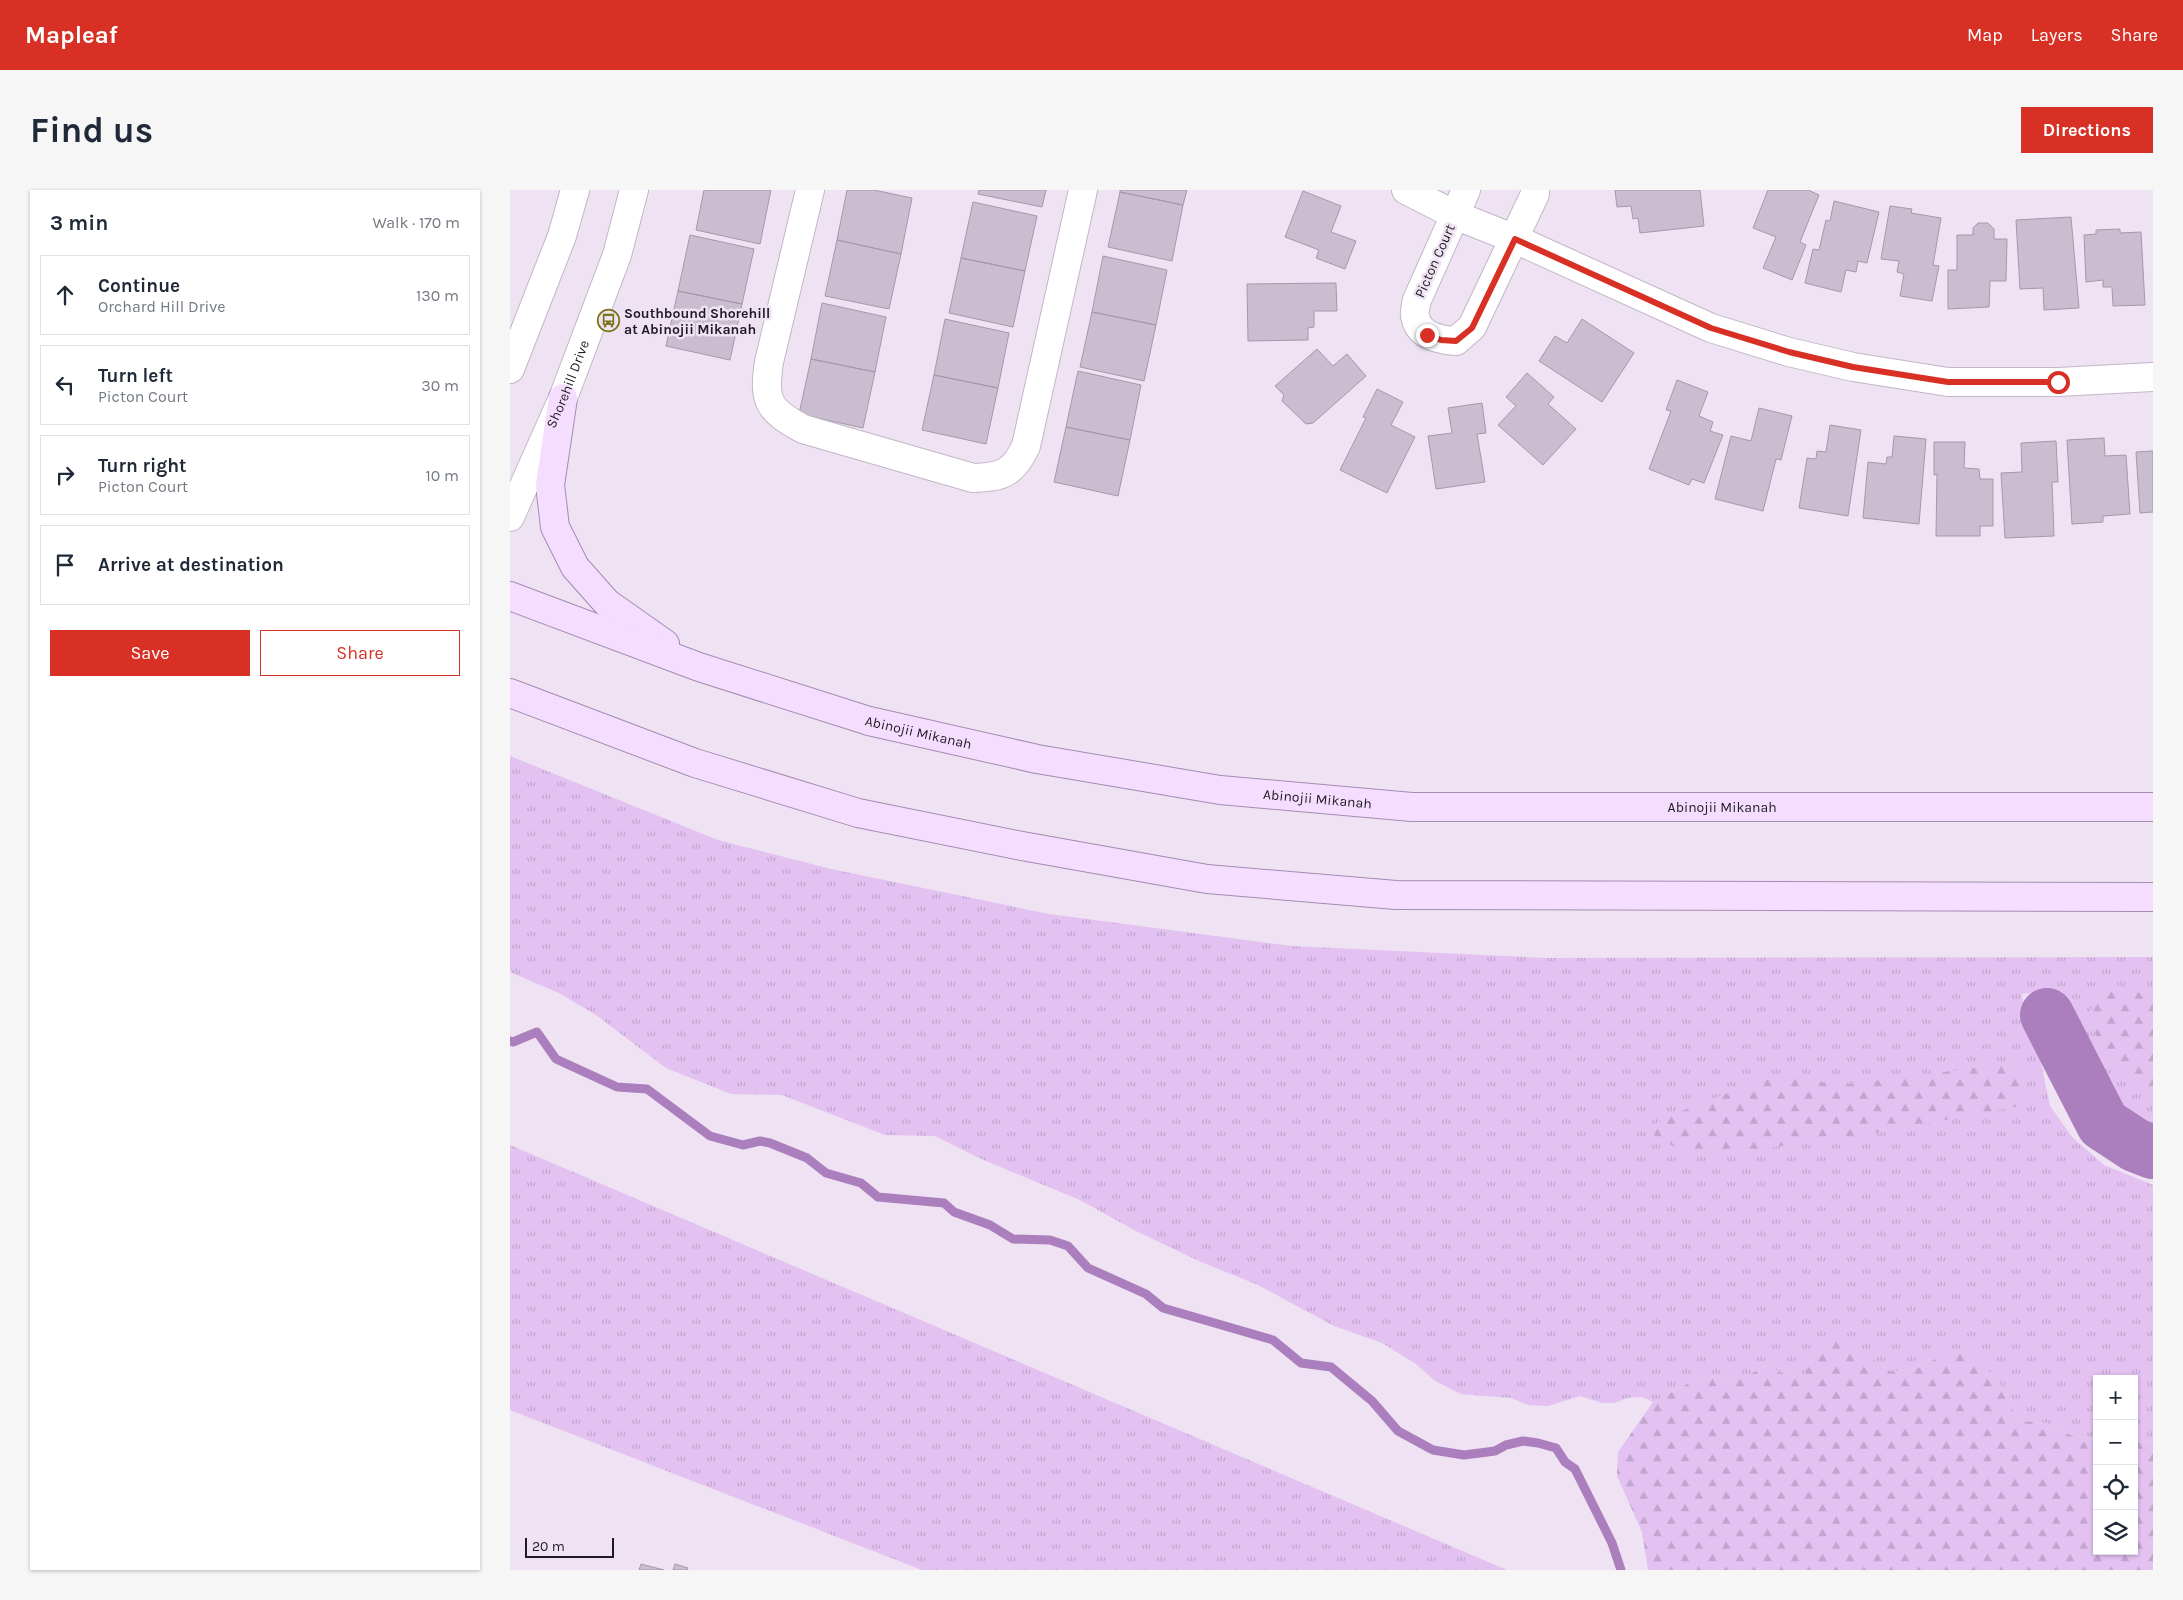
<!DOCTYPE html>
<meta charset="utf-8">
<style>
body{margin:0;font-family:Karla,sans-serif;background:#f6f6f7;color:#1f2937}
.controls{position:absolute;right:15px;bottom:15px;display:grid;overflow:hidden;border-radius:0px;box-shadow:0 1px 4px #0004}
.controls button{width:45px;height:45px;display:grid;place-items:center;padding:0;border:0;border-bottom:1px solid #e0e1e3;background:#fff;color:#1f2937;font:25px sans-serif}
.scale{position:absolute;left:15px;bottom:12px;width:89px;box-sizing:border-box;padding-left:5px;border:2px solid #201b22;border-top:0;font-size:14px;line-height:18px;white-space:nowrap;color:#201b22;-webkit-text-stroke:4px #eee2f3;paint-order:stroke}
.stop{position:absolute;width:15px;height:15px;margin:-11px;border:4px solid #d93025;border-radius:50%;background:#fff}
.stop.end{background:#d93025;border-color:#fff;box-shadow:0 1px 5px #0008}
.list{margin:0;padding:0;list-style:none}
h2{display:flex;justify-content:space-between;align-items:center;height:65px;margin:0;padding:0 20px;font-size:21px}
h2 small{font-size:16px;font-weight:400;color:#747a83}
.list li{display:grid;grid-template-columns:32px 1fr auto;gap:15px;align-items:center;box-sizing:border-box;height:80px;margin:0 10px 10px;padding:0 10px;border:1px solid #e0e1e3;border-radius:0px}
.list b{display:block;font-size:19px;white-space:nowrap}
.list p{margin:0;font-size:16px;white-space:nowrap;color:#747a83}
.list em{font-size:16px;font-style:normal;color:#747a83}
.actions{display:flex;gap:10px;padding:15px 20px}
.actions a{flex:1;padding:11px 0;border:1px solid #d93025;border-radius:0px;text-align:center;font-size:18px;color:#d93025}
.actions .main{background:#d93025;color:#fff}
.icon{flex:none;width:28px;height:28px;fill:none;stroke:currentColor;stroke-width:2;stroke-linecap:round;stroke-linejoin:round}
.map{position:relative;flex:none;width:1643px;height:1380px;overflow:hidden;border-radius:0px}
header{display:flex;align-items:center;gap:30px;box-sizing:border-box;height:70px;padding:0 25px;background:#d93025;color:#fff}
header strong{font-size:24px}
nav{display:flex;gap:28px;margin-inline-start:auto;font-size:18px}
.intro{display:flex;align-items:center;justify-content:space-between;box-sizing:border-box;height:120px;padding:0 30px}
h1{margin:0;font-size:35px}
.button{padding:12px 22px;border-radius:0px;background:#d93025;color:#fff;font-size:18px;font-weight:700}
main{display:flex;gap:30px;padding:0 30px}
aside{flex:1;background:#fff;border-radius:0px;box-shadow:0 1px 4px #0004}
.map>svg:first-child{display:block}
</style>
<header>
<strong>Mapleaf</strong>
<nav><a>Map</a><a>Layers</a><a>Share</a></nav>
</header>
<div class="intro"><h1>Find us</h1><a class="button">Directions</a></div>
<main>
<aside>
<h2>3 min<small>Walk · 170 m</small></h2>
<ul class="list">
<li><svg class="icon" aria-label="ahead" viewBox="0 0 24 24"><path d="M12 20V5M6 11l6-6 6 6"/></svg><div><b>Continue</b><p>Orchard Hill Drive</p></div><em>130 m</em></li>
<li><svg class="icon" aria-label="left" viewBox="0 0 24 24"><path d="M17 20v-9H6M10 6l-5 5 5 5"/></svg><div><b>Turn left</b><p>Picton Court</p></div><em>30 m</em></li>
<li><svg class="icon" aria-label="right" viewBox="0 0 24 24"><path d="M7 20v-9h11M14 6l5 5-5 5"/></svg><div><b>Turn right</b><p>Picton Court</p></div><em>10 m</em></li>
<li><svg class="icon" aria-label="arrive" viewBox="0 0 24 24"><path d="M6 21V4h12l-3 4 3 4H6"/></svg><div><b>Arrive at destination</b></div></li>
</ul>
<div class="actions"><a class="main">Save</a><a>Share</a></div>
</aside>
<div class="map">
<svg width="1643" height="1380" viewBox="0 0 1643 1380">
<defs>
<pattern id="grass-tufts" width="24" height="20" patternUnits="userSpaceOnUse" patternTransform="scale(1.25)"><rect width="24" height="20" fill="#e3c1f1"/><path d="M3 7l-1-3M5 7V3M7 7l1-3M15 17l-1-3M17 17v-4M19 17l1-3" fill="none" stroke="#c2a5ce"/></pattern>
<pattern id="forest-firs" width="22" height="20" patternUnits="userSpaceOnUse" patternTransform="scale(1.25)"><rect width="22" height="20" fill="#e3c1f1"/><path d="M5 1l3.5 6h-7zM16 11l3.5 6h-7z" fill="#c2a5ce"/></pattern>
</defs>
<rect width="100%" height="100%" fill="#eee2f3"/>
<path fill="url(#grass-tufts)" d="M0,566L208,650L321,679L539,724L781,756L1037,768L1643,767V955L1613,943L1598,931L1543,820L1556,816L1548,800L1511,804L1530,868L1540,916L1562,947L1594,975L1643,995V1250L1624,1254V1189H1587V1249L1563,1246L1536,1233L1513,1231L1505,1225L1490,1194L1431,1166L1411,1177L1382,1182L1361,1168L1301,1169L1296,1186L1285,1188L1255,1176C1231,1188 1230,1195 1203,1184L1179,1193L1143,1212L1132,1207L1117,1208L1104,1213H1092L1070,1206L1038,1216L1018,1215L1001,1208L951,1204L925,1191L906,1174L872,1153L824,1136L748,1095L691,1072L624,1040L570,1010L469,968L425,946L375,945L272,905L221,904L156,878L86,825L49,803L0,782Z
M0,955L997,1380H412L0,1220Z"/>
<path fill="url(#forest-firs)" d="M1610,795L1643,808V899C1598,887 1589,863 1580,821L1592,804Z
M1487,875L1509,879L1518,891L1506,917L1349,946L1238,960L1175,963L1142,944L1145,934L1154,928L1246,892L1276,887L1294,886L1324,896Z
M1321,1148L1336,1151L1382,1182L1411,1177L1431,1166L1447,1162L1460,1164L1473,1174L1490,1194L1505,1225L1513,1231L1536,1233L1563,1246L1587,1249V1361H1624V1254L1643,1250V1380H1138L1132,1342L1107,1286L1108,1262L1143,1212L1179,1193L1203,1184C1230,1195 1231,1188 1255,1176L1285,1188L1295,1186L1306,1156Z"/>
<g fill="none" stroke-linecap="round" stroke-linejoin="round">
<path stroke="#ab7ebd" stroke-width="9" d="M0,851L3,852L27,842L46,869L107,897L137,899L200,946L233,955L250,951L260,953L297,968L316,983L351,993L368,1007L434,1013L444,1022L480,1035L503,1049L540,1050L558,1056L578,1078L636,1104L653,1118L763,1150L791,1173L821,1177L862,1211L888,1241L923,1260L954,1265L985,1261L996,1255L1013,1251L1028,1253L1046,1258L1055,1272L1065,1279L1102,1353L1111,1380"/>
<path stroke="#ab7ebd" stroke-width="54" d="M1537,825L1593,934L1625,955L1643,962"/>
</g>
<path fill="#c9bdcf" stroke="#a498a9" d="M194,0H261L250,54L186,40Z
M337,0H364L402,8L391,64L327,50Z
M469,0H536L532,17L468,4Z
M610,0H677L673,15L610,2Z
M1105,0H1190L1194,36L1130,43L1128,28L1123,29L1121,16L1107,17Z
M1258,0H1298L1309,5L1290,52L1296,55L1282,90L1253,78L1266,47L1243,38Z
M793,1L831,16L821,42L846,51L835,79L806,68L809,60L775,47Z
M610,2L673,15L662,71L598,57Z
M1324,11L1369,22L1357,73L1348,71L1346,82L1336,80L1331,102L1295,93L1303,59L1309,60L1316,30L1320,31Z
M463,12L527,26L515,81L451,68Z
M1380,16L1402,19L1401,23L1431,28L1423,75L1429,76L1422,111L1390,106L1394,84L1387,82L1389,71L1371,69Z
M1561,27L1569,118L1534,120L1533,98L1510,99L1506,30Z
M1468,33H1478L1484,39V49H1497L1496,91H1480L1479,117L1438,119V80H1447V45H1463V38Z
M1610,39V43L1631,42L1635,115L1603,116L1602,97H1593V90L1576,92L1574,45L1586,44V40Z
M180,45L244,59L232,114L168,101Z
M327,50L391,64L379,119L315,106Z
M593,66L657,80L646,135L582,122Z
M451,68L515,81L503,137L439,123Z
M826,93L827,121H804V137L798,138V150L738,151L737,94Z
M168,101L232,114L220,170L156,156Z
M312,113L376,127L365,182L301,169Z
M582,122L646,135L634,191L570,177Z
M435,129L499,143L488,198L424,185Z
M1072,129L1124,163L1092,212L1029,171L1045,146L1057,153Z
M807,159L823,176L837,164L856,186L803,233L796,234L772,211L774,205L765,196Z
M301,169L365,182L353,238L289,224Z
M568,181L631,195L620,250L556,237Z
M1017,183L1044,207L1038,214L1066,239L1033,275L988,235L1006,216L996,207Z
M424,185L488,198L476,254L412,240Z
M1167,190L1198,202L1189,226L1203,232L1200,241L1213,245L1194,293L1182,289L1179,295L1139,279L1161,221L1156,220Z
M867,199L893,212L881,235L905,247L877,303L830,280L856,228L853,227Z
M972,213L976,243L967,244L975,292L926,299L918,246L942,243L938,218Z
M1249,218L1282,226L1271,270L1266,269L1253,321L1205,309L1221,246L1241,251Z
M1320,235L1351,240L1338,326L1289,318L1297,268L1306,269L1307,261L1316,262Z
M556,237L620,250L608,306L544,292Z
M1384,246L1416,249L1409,334L1353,328L1358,272L1376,274L1377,267H1382Z
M1594,248L1595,266L1616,265L1620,324L1593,326V332L1562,334L1557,250Z
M1546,251L1548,292H1542L1544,346L1495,348L1491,283L1512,282L1511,253Z
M1424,252H1455L1454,278L1469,279L1470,289H1483V336H1470V346H1426L1427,284L1424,285Z
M1643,261V322L1630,323L1626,262Z
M131,1374L154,1380H129Z
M165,1374L178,1378L177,1380H163Z"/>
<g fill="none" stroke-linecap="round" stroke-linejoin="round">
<defs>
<g id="minor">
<path d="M300,0L259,172C253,211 258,220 293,239L463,288C492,287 503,284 516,256L573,0"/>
<path d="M896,0L945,25L1005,49L1201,138L1279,162L1343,177L1438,192H1548L1643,187"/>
<path d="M956,0L907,110C906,115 904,121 905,126C908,146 930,150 946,151L962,137L1025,4V0"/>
<path d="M0,179L52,46L65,0"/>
<path id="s1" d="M0,327L53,208L107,65L124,0"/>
</g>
<g id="major">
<path d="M53,208L40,295L45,337L65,377L97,413L155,454"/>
<path id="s2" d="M0,406L189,477L359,531L527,569L710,600L902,617H1643"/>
<path d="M0,503L185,573L348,623L512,656L697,689L886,705L1643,707"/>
</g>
</defs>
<use href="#minor" stroke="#c2b6c7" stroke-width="30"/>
<use href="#major" stroke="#a58bb1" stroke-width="30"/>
<use href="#minor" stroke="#fff" stroke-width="28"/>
<use href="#major" stroke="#f4ddfe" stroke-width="28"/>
</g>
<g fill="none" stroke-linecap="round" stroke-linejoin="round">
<path stroke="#d93025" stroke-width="6" d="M917,145L931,150L946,151L962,138L1005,49L1201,138L1279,162L1343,177L1438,192H1548"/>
</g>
<defs>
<symbol id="bus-ring" viewBox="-11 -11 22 22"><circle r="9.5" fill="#eee2f3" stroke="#7b7519" stroke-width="1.5"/><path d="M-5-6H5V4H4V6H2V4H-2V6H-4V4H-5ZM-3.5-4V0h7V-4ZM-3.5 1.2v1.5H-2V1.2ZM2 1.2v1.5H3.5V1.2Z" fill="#7b7519"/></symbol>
</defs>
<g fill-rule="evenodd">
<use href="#bus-ring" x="86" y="118" width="25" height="25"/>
</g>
<g text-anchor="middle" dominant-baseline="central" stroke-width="5" stroke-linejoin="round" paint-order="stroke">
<g font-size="14" fill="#201b22" stroke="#eee2f3">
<text transform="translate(925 71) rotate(-66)">Picton Court</text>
<text stroke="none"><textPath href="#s1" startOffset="145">Shorehill Drive</textPath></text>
<text stroke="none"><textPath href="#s2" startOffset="431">Abinojii Mikanah</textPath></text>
<text stroke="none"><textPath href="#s2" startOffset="836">Abinojii Mikanah</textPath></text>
<text stroke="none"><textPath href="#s2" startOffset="1241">Abinojii Mikanah</textPath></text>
</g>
<g font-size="14" font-weight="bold" fill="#201b22" stroke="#eee2f3" text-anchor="start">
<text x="114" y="123">Southbound Shorehill<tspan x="114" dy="16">at Abinojii Mikanah</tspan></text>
</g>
</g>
</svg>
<div class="controls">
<button>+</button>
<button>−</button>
<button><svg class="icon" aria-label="locate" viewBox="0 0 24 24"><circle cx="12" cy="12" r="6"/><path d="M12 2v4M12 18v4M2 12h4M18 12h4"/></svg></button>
<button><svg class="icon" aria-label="layers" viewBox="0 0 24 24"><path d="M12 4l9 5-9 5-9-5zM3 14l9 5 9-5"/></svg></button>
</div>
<div class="scale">20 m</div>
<div class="stop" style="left:1548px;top:192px"></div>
<div class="stop end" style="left:917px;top:145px"></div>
</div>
</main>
